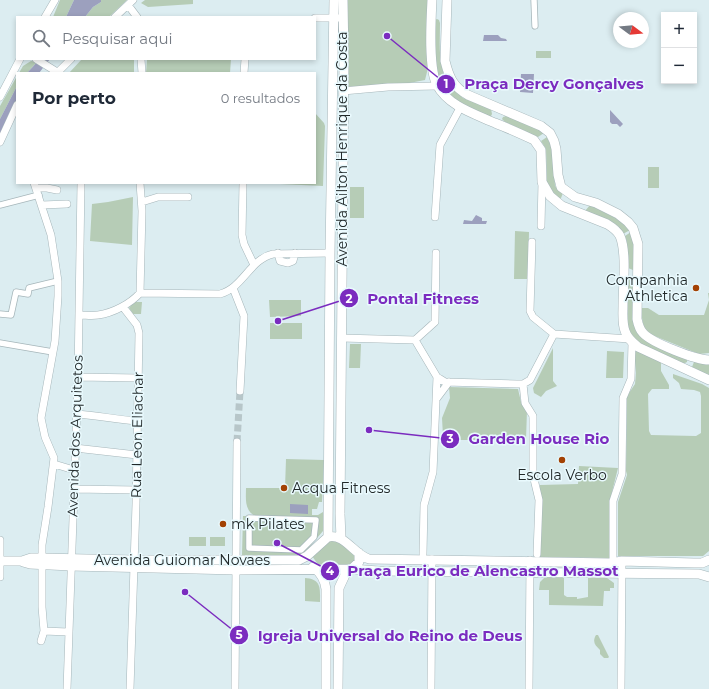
<!DOCTYPE html>
<html lang="pt">
<meta charset="utf-8">
<style>
body{margin:0;font-family:Montserrat,sans-serif;background:#f2f2f3;color:#1f2937}
.controls{position:absolute;right:12px;top:12px;display:grid;overflow:hidden;border-radius:0px;box-shadow:0 2px 6px #0003}
.controls button{width:36px;height:36px;display:grid;place-items:center;padding:0;border:0;border-bottom:1px solid #e0e1e3;background:#fff;color:#1f2937;font:20px sans-serif}
.compass{position:absolute;left:613px;top:12px;width:36px;height:36px;border-radius:50%;background:#fff;box-shadow:0 2px 6px #0003;rotate:106deg}
.list{margin:0;padding:0;list-style:none}
h2{display:flex;justify-content:space-between;align-items:center;height:52px;margin:0;padding:0 16px;font-size:17px}
h2 small{font-size:13px;font-weight:400;color:#747a83}
.icon{flex:none;width:22px;height:22px;fill:none;stroke:currentColor;stroke-width:2;stroke-linecap:round;stroke-linejoin:round}
.map{position:relative;flex:none;width:709px;height:689px;overflow:hidden}
.search{position:absolute;background:#fff;box-shadow:0 2px 6px #0003;left:16px;top:16px;width:300px;height:44px;display:flex;align-items:center;gap:10px;box-sizing:border-box;padding:0 14px;border-radius:0px;color:#747a83;font-size:15px}
.panel{position:absolute;background:#fff;box-shadow:0 2px 6px #0003;left:16px;top:72px;width:300px;height:112px;border-radius:0px}
.map>svg:first-child{display:block}
</style>
<div class="map">
<svg width="709" height="689" viewBox="0 0 709 689">
<rect width="100%" height="100%" fill="#dcedf1"/>
<path fill="#b6ccb6" d="M60,0H74L66,17H53Z
M101,0H127L109,17H85L93,7L101,2Z
M145,0H193V4L148,7L141,3Z
M346,0H429L427,72L425,80L388,87L343,91Z
M437,19L439,20L440,23C440,45 437,69 451,87L447,92C430,71 435,46 435,20Z
M536,51H551V58H536Z
M82,59H134V73H69Z
M147,59H231L230,73H146Z
M31,61L37,62L27,73H19L23,66Z
M17,76V86L0,119V106Z
M454,89L463,98L491,109L492,114L491,116H487L469,108L450,95Z
M315,113L324,123L325,126L323,186L258,183H315Z
M506,116L538,128L544,133L538,137L505,122L502,119L503,117Z
M547,137L553,151L555,186L563,193L561,198L559,200L557,199L547,182L546,149L541,141Z
M648,167H659V188H648Z
M350,187H364V218H350Z
M133,197L132,245L90,241L92,204L108,202Z
M590,205L622,218L630,230L623,234L618,226L585,211Z
M515,231L529,232L528,279H514Z
M631,232L636,245L635,269L633,270L628,268L626,265L627,242L625,236Z
M631,277L633,278L634,280L633,323L639,334L687,359V362L683,364C665,356 632,348 628,326C625,314 627,298 627,285L628,279Z
M708,293H709V353L699,354L652,335L644,328L642,318V308H648L659,315H704L709,300Z
M269,300H301V316L270,317Z
M134,302H142L141,314H133L129,308Z
M270,323H302V339H270Z
M350,344H361L360,368H349Z
M553,348V381L557,386L546,391L541,397L534,393L533,388Z
M634,350L661,360V371L669,385V389H652L648,394L649,431L651,435L696,436L701,433V396L700,392L694,390L681,389L679,383L673,378V374L702,384L709,388V551L703,556H618V502L627,475L626,471L627,396L635,384L636,373Z
M607,351L624,352L623,378H606Z
M694,362L709,365V376L692,367Z
M449,387L518,389L521,402L527,410L526,440H448L443,436L442,418L450,398Z
M286,459L324,460L322,502H319L317,509H312V515H318L323,512V531L301,557L242,555L243,516H255C244,510 246,498 246,488H285Z
M579,466L618,468L610,500L609,558L538,557L540,485L578,484Z
M189,537H206V546H189Z
M210,537H225V546H210Z
M326,539L342,542L357,559L352,564L346,565L321,566L317,563L312,556Z
M545,577H564V595L567,597H577V599L588,597V578H607L614,583V588H610V591H604L603,606L549,605V590H539L540,582Z
M305,578C322,579 320,589 320,602L305,601Z
M596,635H598L609,657L608,658H604L600,654V650C595,645 592,642 596,635Z"/>
<path fill="#9ca0be" d="M74,0H101V2L93,7L85,17H66Z
M484,35H498L501,38L506,39L507,41H483Z
M40,59H50L39,73H27Z
M521,74H534L533,93L520,92Z
M17,86V99L0,135V119Z
M610,110L623,124L620,127L617,124H612L610,122Z
M476,215L482,218V221H487L486,224H463L464,220L472,221Z
M290,504L308,505V514L290,513Z"/>
<g fill="none" stroke-linecap="round" stroke-linejoin="round">
<path stroke="#b7c6c9" stroke-width="7" stroke-dasharray="7 3.5" stroke-linecap="butt" d="M237,442L240,391"/>
<defs>
<path id="pedestrian" d="M534,0L535,26
M0,205L39,195
M0,314L11,315L16,292L28,294L29,288L58,281
M0,343L53,352
M249,518L316,520L314,537L301,550L249,548Z"/>
<path id="minor" d="M128,5L137,17
M45,17L55,0
M115,17L133,0
M315,18H342
M36,59L57,72
M141,59L142,73
M57,73L71,59
M244,73L245,59
M343,91L388,87L437,86
M0,97L20,59
M0,142L17,105
M34,183L51,235L58,281V296L55,341L41,418L45,437L54,458L48,507L42,545V607L44,631L41,641
M140,183L142,211L140,293
M243,183L242,235L244,244L254,265
M37,188H47L57,190
M142,202L158,197H188
M42,205L67,204
M435,217L440,145L460,108
M541,226L542,182
M532,242L530,311L533,317L554,334
M278,253L280,261L288,263L293,261L295,253
M233,288L244,316L240,391
M123,307L137,325L139,333L136,504L130,689
M79,315C86,315 92,316 98,315C113,313 130,304 140,293L220,294C243,288 250,259 273,254L330,253
M341,338L415,340L437,377L445,382L517,384H523L530,380L554,334L630,339
M415,340L435,322L436,253
M78,377L138,378
M523,384L525,403L533,416V475L539,500L537,554
M437,398L449,382
M76,414C97,415 117,420 137,421
M75,448L137,455
M54,464L74,470
M74,489L136,490
M0,540V577
M423,554L424,505L433,472L437,377
M613,559V501L622,474L623,398L631,379L632,343
M44,631L68,632
M67,689L78,377L81,183
M235,689L237,442
M431,689L432,559
M529,689L530,560
M621,689L622,561"/>
<path id="tertiary" d="M432,0C431,20 428,68 437,85C448,106 475,114 495,123C508,128 521,134 534,140L541,150L542,182L550,196L562,206L607,224C612,227 617,230 620,236C627,252 623,288 623,306C623,314 622,323 625,331C627,338 632,342 638,347L709,380
M447,0L445,61C449,77 453,87 468,95L541,126L550,133L554,141L556,149L558,175L561,187L575,197L596,203L618,214L628,222L633,228L638,244L637,319C638,324 639,329 643,333C652,343 696,360 709,360
M328,537L330,253L334,0
M341,538L340,514L344,59L343,0
M0,561H22L31,558H41L133,560H299L307,556L328,537C345,533 354,555 369,559L611,563L622,561L694,563H702L709,560
M23,562L30,564L71,566L237,570L352,569L378,571L699,574L709,577
M313,567C320,572 325,580 326,589V689
M338,689L339,588L345,575L359,562V553"/>
</defs>
<use href="#pedestrian" stroke="#a6b6ba" stroke-width="7"/>
<use href="#minor" stroke="#a6b6ba" stroke-width="8"/>
<use href="#tertiary" stroke="#a6b6ba" stroke-width="10"/>
<use href="#pedestrian" stroke="#fff" stroke-width="5.5"/>
<use href="#minor" stroke="#fff" stroke-width="7"/>
<use href="#tertiary" stroke="#fff" stroke-width="9"/>
</g>
<g fill="#a34103" stroke="#e9fafe" stroke-width="1.5">
<circle cx="696" cy="288" r="4"/>
<circle cx="562" cy="460" r="4"/>
<circle cx="284" cy="488" r="4"/>
<circle cx="223" cy="524" r="4"/>
</g>
<g text-anchor="middle" dominant-baseline="central" stroke-width="3" stroke-linejoin="round" paint-order="stroke">
<g font-size="14" fill="#212829" stroke="#e9fafe">
<text transform="translate(342 149) rotate(-90)">Avenida Ailton Henrique da Costa</text>
<text transform="translate(137 435) rotate(-89)">Rua Leon Eliachar</text>
<text transform="translate(75 436) rotate(-88)">Avenida dos Arquitetos</text>
<text x="182" y="560">Avenida Guiomar Novaes</text>
</g>
<g font-size="14" fill="#212829" stroke="#e9fafe" text-anchor="start">
<text x="688" y="280" text-anchor="end">Companhia<tspan x="688" dy="16">Athletica</tspan></text>
<text x="562" y="475" text-anchor="middle">Escola Verbo</text>
<text x="292" y="488">Acqua Fitness</text>
<text x="231" y="524">mk Pilates</text>
</g>
</g>
<path fill="none" stroke="#7b2cbf" stroke-width="1.5" d="M387 36L446 84M278 321L349 298M369 430L450 439M277 543L330 571M185 592L239 635"/>
<g fill="#7b2cbf" stroke="#e9fafe" stroke-width="1.5">
<circle cx="387" cy="36" r="4"/>
<circle cx="278" cy="321" r="4"/>
<circle cx="369" cy="430" r="4"/>
<circle cx="277" cy="543" r="4"/>
<circle cx="185" cy="592" r="4"/>
<circle cx="446" cy="84" r="10"/>
<circle cx="349" cy="298" r="10"/>
<circle cx="450" cy="439" r="10"/>
<circle cx="330" cy="571" r="10"/>
<circle cx="239" cy="635" r="10"/>
</g>
<g font-size="12" text-anchor="middle" font-weight="bold" fill="#fff">
<text x="446" y="88">1</text>
<text x="349" y="303">2</text>
<text x="450" y="443">3</text>
<text x="330" y="575">4</text>
<text x="239" y="639">5</text>
</g>
<g font-size="15" text-anchor="middle" font-weight="bold" fill="#7b2cbf" stroke="#e9fafe" stroke-width="3" stroke-linejoin="round" paint-order="stroke">
<text x="554" y="89">Praça Dercy Gonçalves</text>
<text x="423" y="304">Pontal Fitness</text>
<text x="539" y="444">Garden House Rio</text>
<text x="483" y="576">Praça Eurico de Alencastro Massot</text>
<text x="390" y="641">Igreja Universal do Reino de Deus</text>
</g>
</svg>
<div class="controls">
<button>+</button>
<button>−</button>
</div>
<svg class="compass" viewBox="-18 -18 36 36"><path d="M0-13l5 13h-10z" fill="#e53935"/><path d="M0 13l5-13h-10z" fill="#747a83"/></svg>
<div class="search"><svg class="icon" aria-label="search" viewBox="0 0 24 24"><circle cx="10" cy="10" r="6"/><path d="M15 15l6 6"/></svg>Pesquisar aqui</div>
<section class="panel">
<h2>Por perto<small>0 resultados</small></h2>
<ul class="list">
</ul>
</section>
</div>
